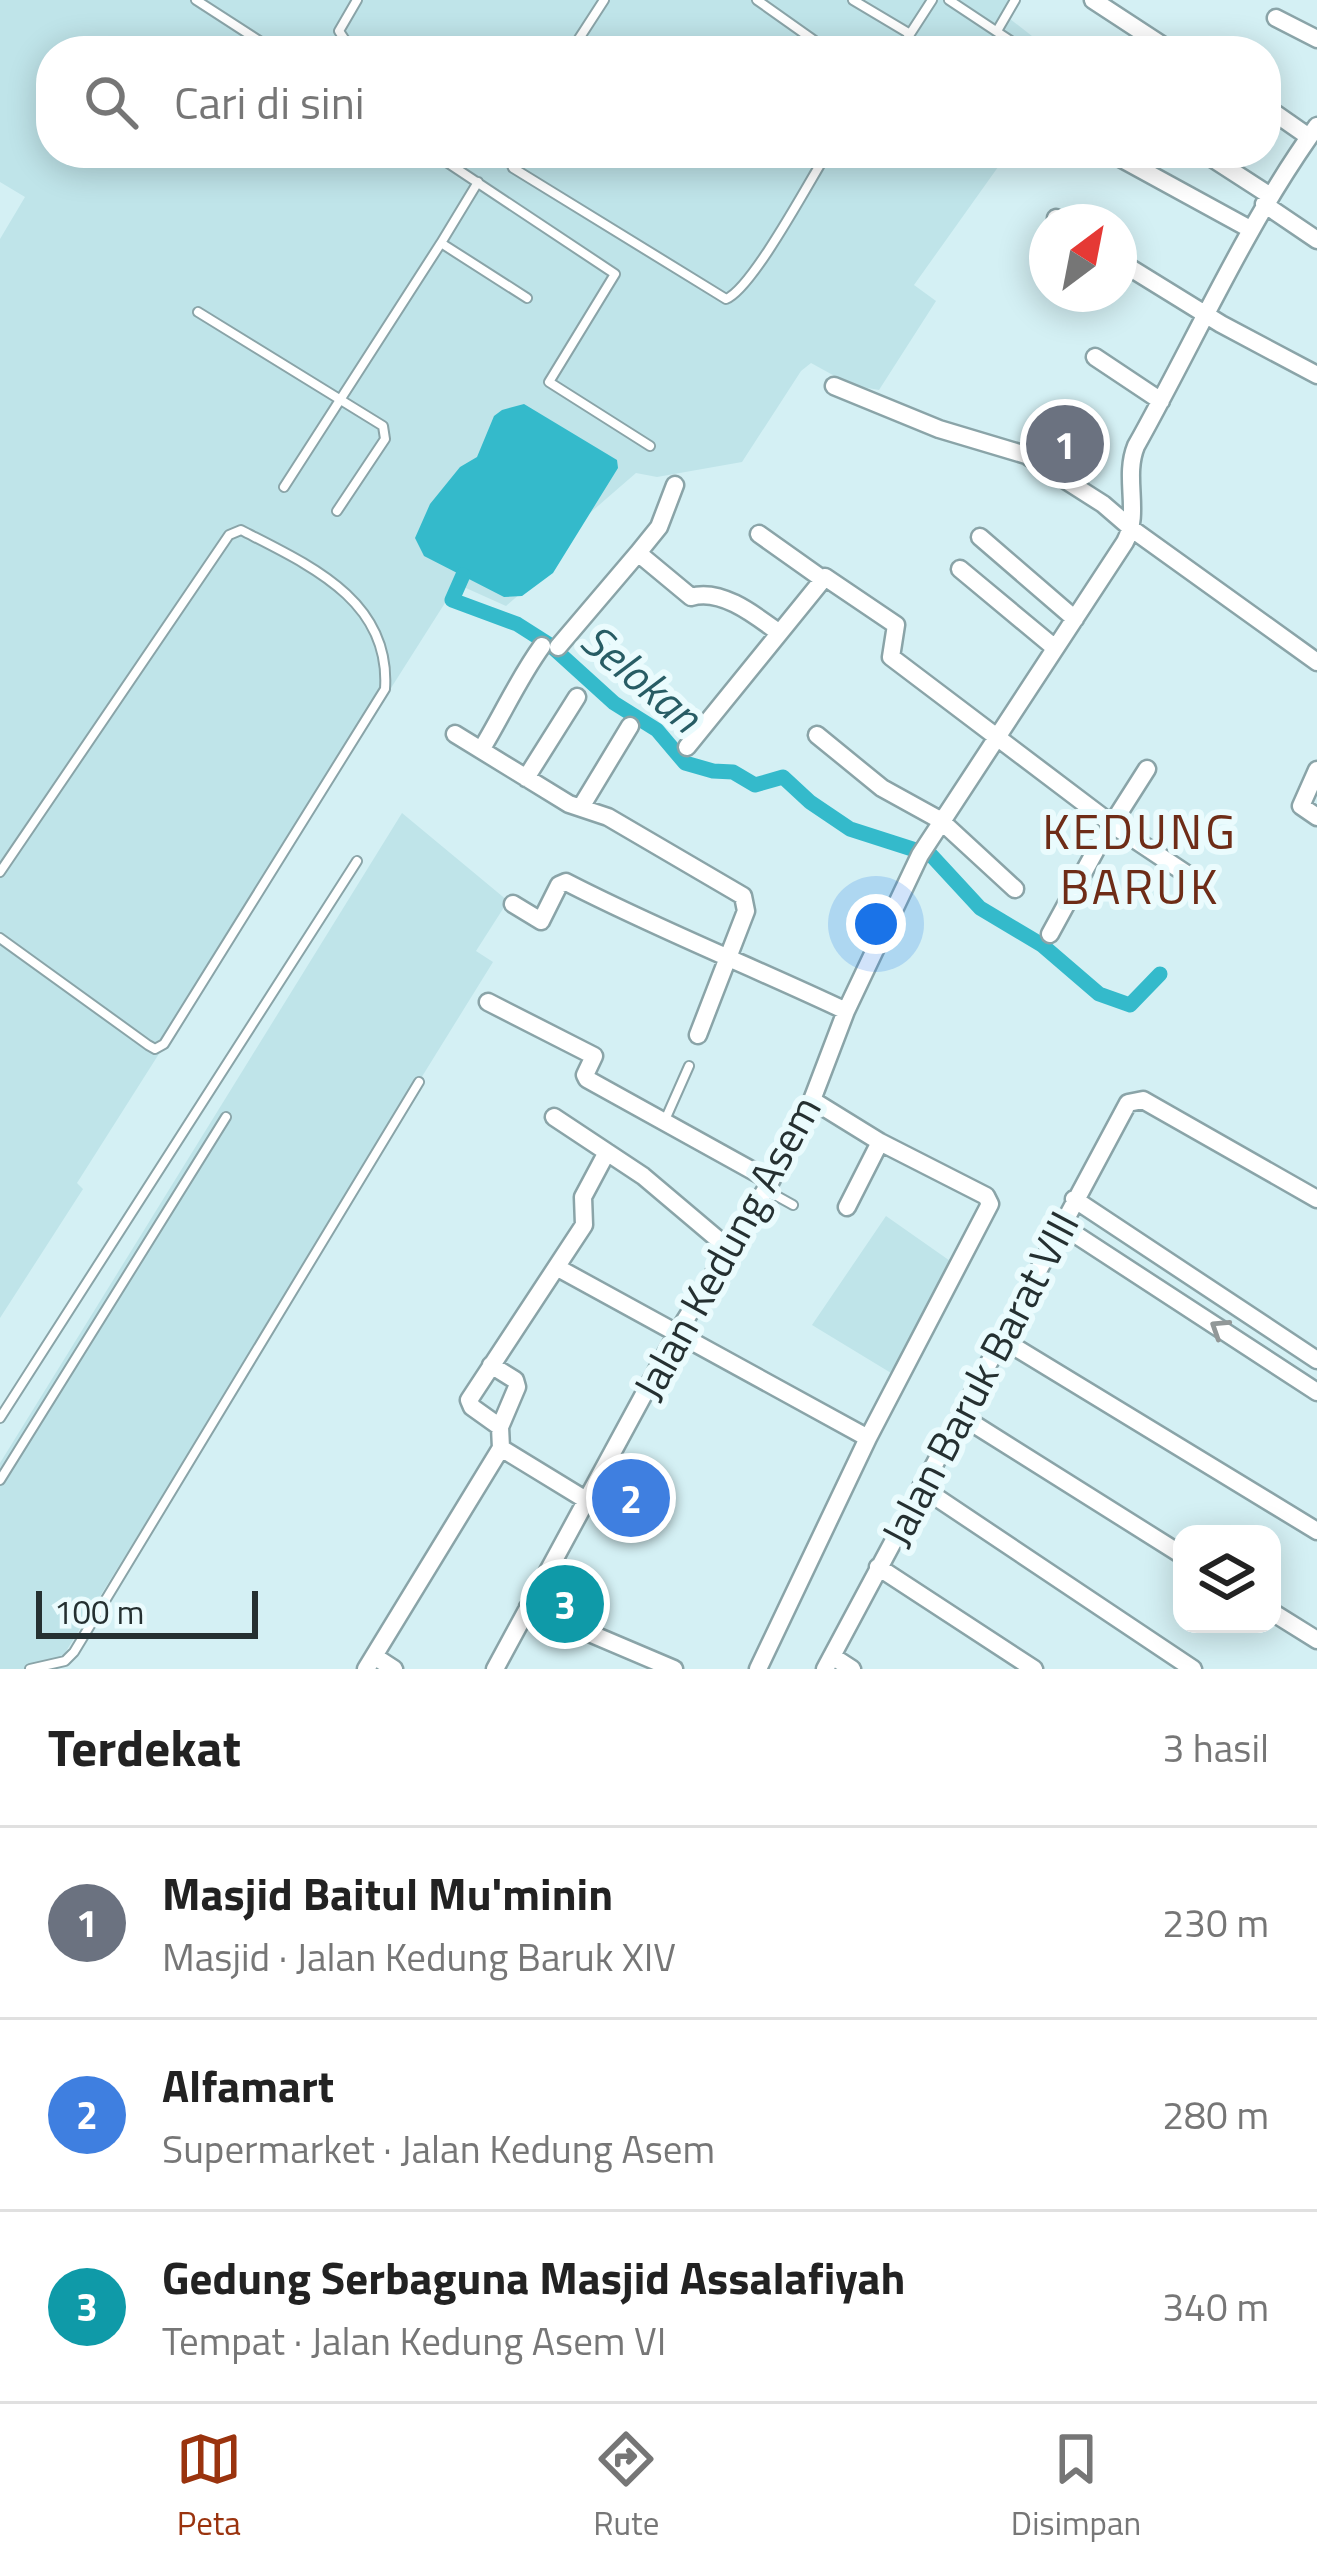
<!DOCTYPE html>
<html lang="id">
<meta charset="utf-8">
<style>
body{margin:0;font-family:"Titillium Web",sans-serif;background:#f2f2f2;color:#222}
.controls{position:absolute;right:36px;bottom:36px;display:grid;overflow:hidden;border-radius:24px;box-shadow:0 6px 30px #0003}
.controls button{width:108px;height:108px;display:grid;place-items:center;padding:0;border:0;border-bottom:3px solid #e0e0e0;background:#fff;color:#222;font:60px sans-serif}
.compass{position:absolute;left:1029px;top:204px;width:108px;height:108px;border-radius:50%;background:#fff;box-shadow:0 6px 30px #0003;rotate:32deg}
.scale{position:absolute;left:36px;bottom:30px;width:222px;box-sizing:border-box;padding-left:12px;border:6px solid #253031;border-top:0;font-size:33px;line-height:42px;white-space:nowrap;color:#253031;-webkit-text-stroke:9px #eafbfd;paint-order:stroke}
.you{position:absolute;left:876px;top:924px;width:42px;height:42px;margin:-30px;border:9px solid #fff;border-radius:50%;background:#1a73e8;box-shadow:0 0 0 18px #1a73e833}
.badge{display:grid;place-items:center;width:78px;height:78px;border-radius:50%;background:#9a330e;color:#fff;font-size:39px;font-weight:700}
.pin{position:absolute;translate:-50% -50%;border:6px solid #fff;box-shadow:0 3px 12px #0006}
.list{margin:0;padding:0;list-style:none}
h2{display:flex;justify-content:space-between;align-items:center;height:156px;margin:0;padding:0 48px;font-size:51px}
h2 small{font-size:39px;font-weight:400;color:#767676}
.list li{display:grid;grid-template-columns:78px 1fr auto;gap:36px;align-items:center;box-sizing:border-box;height:192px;padding:0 48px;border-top:3px solid #e0e0e0}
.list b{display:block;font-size:45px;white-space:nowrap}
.list p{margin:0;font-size:39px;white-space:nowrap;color:#767676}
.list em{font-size:39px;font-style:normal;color:#767676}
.icon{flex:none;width:66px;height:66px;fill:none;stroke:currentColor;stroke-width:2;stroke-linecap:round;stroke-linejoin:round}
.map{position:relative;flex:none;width:1317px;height:1669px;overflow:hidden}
.search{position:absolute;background:#fff;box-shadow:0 6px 30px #0003;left:36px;right:36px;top:36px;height:132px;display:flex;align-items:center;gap:30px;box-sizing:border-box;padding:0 42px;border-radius:48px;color:#767676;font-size:45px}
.sheet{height:732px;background:#fff}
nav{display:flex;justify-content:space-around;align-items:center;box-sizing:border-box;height:168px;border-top:3px solid #e0e0e0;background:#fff;font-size:33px;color:#767676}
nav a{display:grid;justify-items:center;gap:6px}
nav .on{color:#9a330e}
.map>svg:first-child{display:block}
</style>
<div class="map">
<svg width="1317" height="1669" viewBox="0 0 1317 1669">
<rect width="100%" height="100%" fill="#d4f0f4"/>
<path fill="#bfe4e9" d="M0,0H1014L1005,15L1051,51H51V153H1008L914,285L936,301L879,390L851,385L811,363L801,371L742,462L657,477L636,473L576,525L551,567L506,606L457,584L77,1183L83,1189L0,1318V239L25,197L0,182Z
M402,813L508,901L476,951L493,962L55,1669H0V1463Z
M886,1216L953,1263L896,1376L812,1325Z"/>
<path fill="#34bacb" d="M524,404L617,460L618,468L553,573L522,596L504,597L424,556L415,538L430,504L460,467L477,457L494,416L502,410Z"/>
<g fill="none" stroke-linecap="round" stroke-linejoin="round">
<path stroke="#34bacb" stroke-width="15" d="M463,575L452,600L517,624L550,645L614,703L657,730L685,763L713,771L733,772L755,785L783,777L810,802L850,829L931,855L980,908L1042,945L1099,994L1130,1005L1160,974"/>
<defs>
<path id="lane" d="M196,0L275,51
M757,0L829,51
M853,0L910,34
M949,0L1026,51
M997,31L1015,0
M352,51L339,31L357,0
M571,51L604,0
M899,51L932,0
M433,153L615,274L549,382L650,446
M507,153L513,168L726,299C752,289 809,182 827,153
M478,182L441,243L527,298
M198,312L383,426L385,439L337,511
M284,487L441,243
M0,872L229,535L241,530C309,565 391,600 385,689L164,1044L155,1049L148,1045L0,938
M665,1120L689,1066
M766,1190L793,1205
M0,1418L357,861
M0,1480L226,1117
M30,1669L65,1661L74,1652L419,1082"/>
<path id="street" d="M1093,0L1171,51
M1276,18L1317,39
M1266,107L1309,137
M1111,153L1250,229
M1204,153L1269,195
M1264,204L1317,240
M1056,218L1062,222
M1119,261L1221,324L1317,375
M1095,357L1161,401
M834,386L939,429L1026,455L1103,504L1132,529L1317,662
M759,534L821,578
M980,537L1075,619
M638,553L659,527L675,485
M960,569L1055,648
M558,647L638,553L691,597C721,588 755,615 778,632
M455,734L569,804L608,817L743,896L746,911L698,1035
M817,735L882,788L940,820L1015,889
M687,747L825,577L896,625L891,657L1113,825L1197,881
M481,750C503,714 518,679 542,646
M1317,770L1301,806L1317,817
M526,778L577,697
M581,807L630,726
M513,904L541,921L559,885L566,882C657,929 753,967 846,1011
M1050,934L1098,846L1147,769
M488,1002L594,1056L585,1075L587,1079L771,1181
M554,1117L643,1176L727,1247
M1074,1199L1317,1360
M847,1207L880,1142
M1061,1225L1317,1392
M558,1268L868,1438
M1000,1338L1317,1531
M491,1365L515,1380L517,1387L500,1427
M961,1416L1182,1555
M501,1448L500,1427L472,1407L469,1400L584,1225L583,1197L607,1152
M501,1448L586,1500
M921,1487L1193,1669
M878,1567L1034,1669
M528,1607L674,1669
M1272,1612L1317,1640
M374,1656L394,1669
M832,1656L852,1669
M366,1669L501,1448
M495,1669L676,1335L771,1181L812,1100L846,1011L920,855L1125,542C1141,512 1123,478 1136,446C1196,339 1245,226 1317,126
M758,1669L868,1438L990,1204L986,1196L880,1142L812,1100
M825,1669L1128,1103L1143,1100L1317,1199"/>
</defs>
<use href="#lane" stroke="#8aa4a8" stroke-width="12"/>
<use href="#street" stroke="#8aa4a8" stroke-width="21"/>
<use href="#lane" stroke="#fff" stroke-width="8"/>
<use href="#street" stroke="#fff" stroke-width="16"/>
</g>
<defs><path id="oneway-chevron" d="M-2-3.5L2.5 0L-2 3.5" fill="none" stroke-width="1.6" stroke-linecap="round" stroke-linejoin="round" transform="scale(3)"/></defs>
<use stroke="#929898" href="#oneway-chevron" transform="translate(1219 1328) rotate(-147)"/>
<g text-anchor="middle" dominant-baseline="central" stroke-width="12" stroke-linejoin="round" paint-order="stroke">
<g font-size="42" fill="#253031" stroke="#eafbfd">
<text transform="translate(726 1247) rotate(-61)">Jalan Kedung Asem</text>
<text transform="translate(979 1378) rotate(-62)">Jalan Baruk Barat VIII</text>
</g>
<g font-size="45" font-style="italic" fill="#275c64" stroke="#eafbfd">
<text transform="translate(642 677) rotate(40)">Selokan</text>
</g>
<g font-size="48" letter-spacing="3" fill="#6e2c17" stroke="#eafbfd">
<text x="1140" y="831">KEDUNG<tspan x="1140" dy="55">BARUK</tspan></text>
</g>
</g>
</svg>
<div class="controls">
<button><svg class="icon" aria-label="layers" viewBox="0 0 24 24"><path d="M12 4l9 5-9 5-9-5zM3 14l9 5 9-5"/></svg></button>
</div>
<svg class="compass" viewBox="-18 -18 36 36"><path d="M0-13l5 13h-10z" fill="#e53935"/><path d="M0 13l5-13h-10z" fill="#767676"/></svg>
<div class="scale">100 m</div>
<div class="you"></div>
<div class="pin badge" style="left:1065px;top:444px;background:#6b7280">1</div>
<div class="pin badge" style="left:631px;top:1498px;background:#3f7fe0">2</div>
<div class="pin badge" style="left:565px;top:1604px;background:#0f9aa8">3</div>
<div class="search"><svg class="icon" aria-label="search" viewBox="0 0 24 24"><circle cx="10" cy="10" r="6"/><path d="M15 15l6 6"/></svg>Cari di sini</div>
</div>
<section class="sheet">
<h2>Terdekat<small>3 hasil</small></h2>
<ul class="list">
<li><span class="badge" style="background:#6b7280">1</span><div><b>Masjid Baitul Mu'minin</b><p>Masjid · Jalan Kedung Baruk XIV</p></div><em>230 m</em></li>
<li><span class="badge" style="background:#3f7fe0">2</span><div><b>Alfamart</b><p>Supermarket · Jalan Kedung Asem</p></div><em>280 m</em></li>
<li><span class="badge" style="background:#0f9aa8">3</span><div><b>Gedung Serbaguna Masjid Assalafiyah</b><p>Tempat · Jalan Kedung Asem VI</p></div><em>340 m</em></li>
</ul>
</section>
<nav>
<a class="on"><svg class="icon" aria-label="map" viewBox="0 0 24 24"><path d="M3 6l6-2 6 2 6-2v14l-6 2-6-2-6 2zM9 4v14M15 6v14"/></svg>Peta</a>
<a><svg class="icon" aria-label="directions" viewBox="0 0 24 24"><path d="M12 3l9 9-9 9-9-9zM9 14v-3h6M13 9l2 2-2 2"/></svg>Rute</a>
<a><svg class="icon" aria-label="saved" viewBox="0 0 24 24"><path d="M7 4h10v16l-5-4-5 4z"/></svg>Disimpan</a>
</nav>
